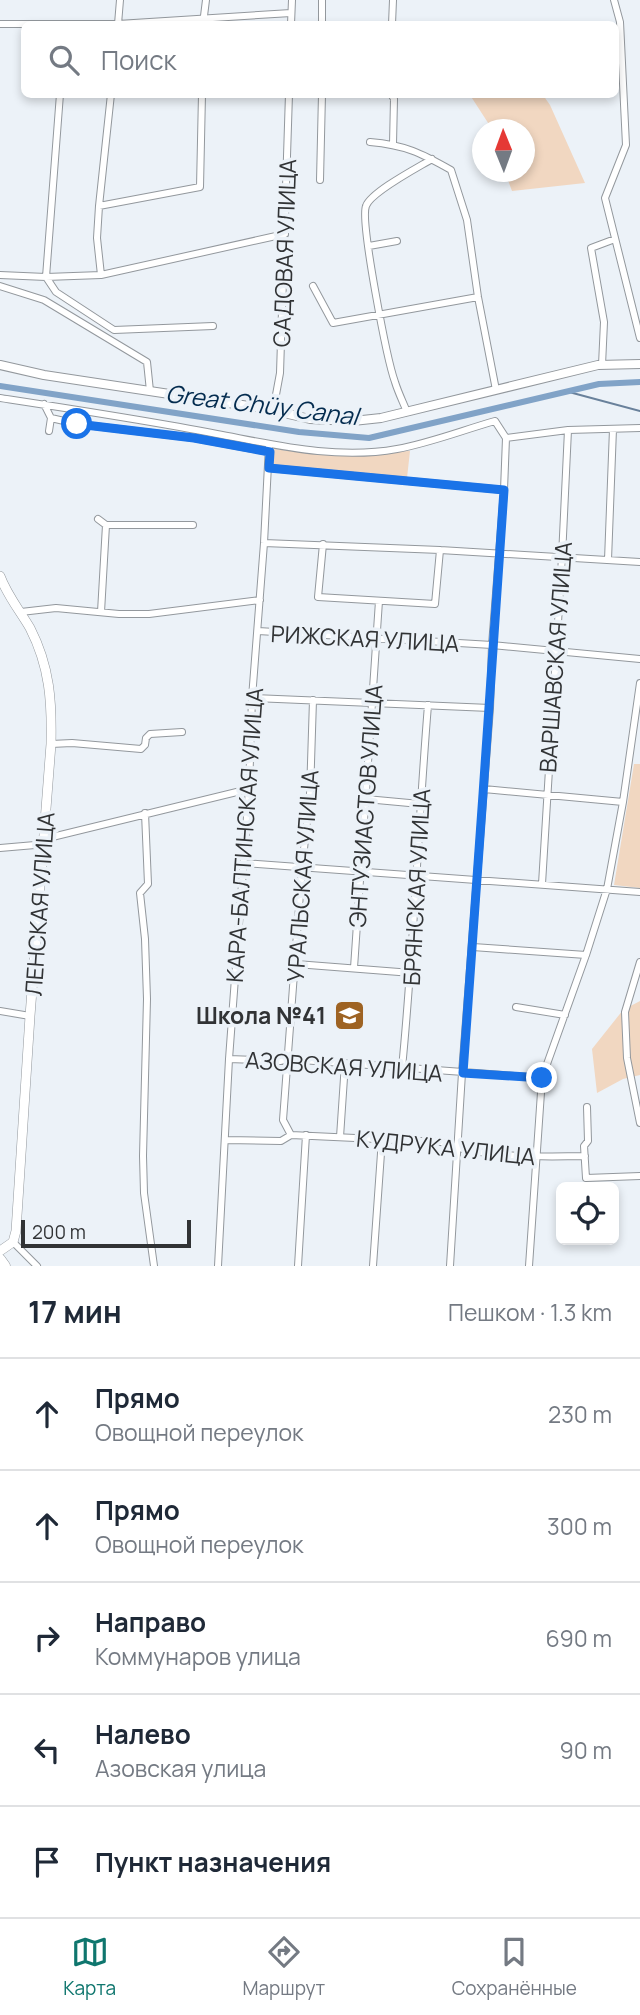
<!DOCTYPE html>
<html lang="ru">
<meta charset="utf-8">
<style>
body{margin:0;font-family:Manrope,sans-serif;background:#f6f6f7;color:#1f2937}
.controls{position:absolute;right:21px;bottom:21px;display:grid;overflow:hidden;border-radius:10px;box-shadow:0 4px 10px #0003}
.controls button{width:63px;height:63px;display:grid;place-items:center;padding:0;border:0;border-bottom:2px solid #e0e1e3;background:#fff;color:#1f2937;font:35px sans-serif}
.compass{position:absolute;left:472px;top:119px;width:63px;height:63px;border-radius:50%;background:#fff;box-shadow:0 4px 10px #0003;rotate:359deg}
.scale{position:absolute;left:21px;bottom:18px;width:170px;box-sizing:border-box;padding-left:7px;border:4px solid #313335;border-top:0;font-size:19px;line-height:24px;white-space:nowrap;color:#313335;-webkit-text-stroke:5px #ecf2f8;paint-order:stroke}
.stop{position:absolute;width:21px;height:21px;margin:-16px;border:5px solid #1a73e8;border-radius:50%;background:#fff}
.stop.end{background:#1a73e8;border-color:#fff;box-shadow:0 2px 7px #0008}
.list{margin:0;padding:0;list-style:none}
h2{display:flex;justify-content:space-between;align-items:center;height:91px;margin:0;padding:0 28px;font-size:30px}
h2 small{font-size:23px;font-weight:400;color:#747a83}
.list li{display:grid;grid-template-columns:46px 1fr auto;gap:21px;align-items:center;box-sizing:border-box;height:112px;padding:0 28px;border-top:2px solid #e0e1e3}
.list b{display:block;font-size:26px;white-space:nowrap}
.list p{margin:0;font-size:23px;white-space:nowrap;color:#747a83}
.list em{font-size:23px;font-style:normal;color:#747a83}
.icon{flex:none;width:38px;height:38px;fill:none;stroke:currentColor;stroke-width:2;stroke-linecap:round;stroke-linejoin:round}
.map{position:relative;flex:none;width:640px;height:1266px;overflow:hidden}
.search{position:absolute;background:#fff;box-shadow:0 4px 10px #0003;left:21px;right:21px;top:21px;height:77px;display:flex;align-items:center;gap:18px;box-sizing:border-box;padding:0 24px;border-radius:10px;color:#747a83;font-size:26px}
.sheet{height:651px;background:#fff}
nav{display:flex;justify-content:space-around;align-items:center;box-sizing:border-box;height:98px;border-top:2px solid #e0e1e3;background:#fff;font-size:19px;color:#747a83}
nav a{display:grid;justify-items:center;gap:4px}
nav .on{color:#0f766e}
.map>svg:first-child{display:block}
</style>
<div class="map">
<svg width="640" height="1266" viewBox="0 0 640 1266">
<rect width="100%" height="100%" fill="#ecf2f8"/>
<path fill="#f1d7c1" d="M470,95H543L550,105L585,183L512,191L505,172H524V130L492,129Z
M273,449L325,455L410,451L407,478L273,465Z
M634,764H640V888L614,885Z
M640,1001V1075L623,1079L597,1093L592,1049L623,1010Z"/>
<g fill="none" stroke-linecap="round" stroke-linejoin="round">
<path stroke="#69819b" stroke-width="2" d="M569,392L640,411"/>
<path stroke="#81a3c7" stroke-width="6" d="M0,386L299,432L369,438L599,384L640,382"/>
<defs>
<path id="minor" d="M322,0V24
M614,0L620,22L626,145L605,198L640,338
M0,24H118L291,13
M118,24L120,0
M203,24L206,0
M291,24L292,0
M392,24L393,0
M60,94L46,277L56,292L114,330L213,326
M391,94L394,99L393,144
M370,142C405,145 421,153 451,170L467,220L478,297L496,390
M320,180L322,94
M99,206L200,187L202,94
M369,246L397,241
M0,275L46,277L101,275L285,234
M101,275L97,238L99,206L111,94
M0,286L44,300L147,362L150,391
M313,286L333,323L478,297
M602,365L604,322L591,248L615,239
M0,398C72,409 145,420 217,434C276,445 337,460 397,449C430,443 463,430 495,421L506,438
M44,404L51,418L49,431
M273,411L280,373L289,94
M407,412C403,402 398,392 395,382C387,360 360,221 366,206C371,192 417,168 432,159
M51,418L77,424L194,438L269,452
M506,438L568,430L640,428
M269,468L504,490
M98,519L106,525H193
M264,543L440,550L640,562
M323,544L318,597L435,604L440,550
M608,560L613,429
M21,612L56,608L119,614H149L260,600
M101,612L106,525
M258,631L492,645L640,659
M252,698L490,708
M51,744L72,743L141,749L145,745L146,738L150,734L182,732
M484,789L623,802
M366,799L420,804
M145,813L148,884L140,893L145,939L147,999L143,1156L144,1193L154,1266
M0,848L35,845L44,839L249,789
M243,863L640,892
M542,884L562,557L568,430
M473,947L586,955
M640,962L625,1012L627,1058L640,1123
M296,964L412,973
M354,968L379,601
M516,1007L565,1015
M0,1011L30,1016
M229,1059L280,1061L288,1059L542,1078
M402,1068C414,947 418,826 428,705
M587,1107L588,1141L584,1146L586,1178L640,1176
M291,1135L283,1120L302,867L310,794L313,700
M340,1137L345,1063
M225,1140L281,1141L291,1135L441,1142C481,1158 542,1157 585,1156
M13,1242L37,1266
M218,1266L229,1059L249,789L252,698L264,543L269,445
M298,1266L306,1135
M373,1266L382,1139
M450,1266L462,1073L490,708L492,645L504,490L506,438
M529,1266L542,1078L586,955L607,889L623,802L640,683"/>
<path id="tertiary" d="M0,365L44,375L262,408L310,419L353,421L381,418L598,365L640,364"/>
<path id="secondary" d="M0,576C7,595 20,611 30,628C50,667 52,702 51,744L30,1016L16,1231L13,1242L0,1251"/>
<path id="primary" d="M0,1259L5,1266"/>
</defs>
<use href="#minor" stroke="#93989d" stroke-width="8"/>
<use href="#tertiary" stroke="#93989d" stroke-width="10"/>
<use href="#secondary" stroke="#93989d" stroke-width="10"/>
<use href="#primary" stroke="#93989d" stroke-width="11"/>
<use href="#minor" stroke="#fff" stroke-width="6"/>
<use href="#tertiary" stroke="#fff" stroke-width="8"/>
<use href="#secondary" stroke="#fff" stroke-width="9"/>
<use href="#primary" stroke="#fff" stroke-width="10"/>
</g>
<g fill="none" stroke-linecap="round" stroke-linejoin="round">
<path stroke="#1a73e8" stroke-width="9" d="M77,424L194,438L270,452L269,468L504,490C490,684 478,879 463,1073L542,1078"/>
</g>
<defs>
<symbol id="school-square" viewBox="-11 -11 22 22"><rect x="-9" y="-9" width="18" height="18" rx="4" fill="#9e6323" stroke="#ecf2f8"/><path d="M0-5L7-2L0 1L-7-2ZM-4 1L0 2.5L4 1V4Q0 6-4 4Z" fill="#fff"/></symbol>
</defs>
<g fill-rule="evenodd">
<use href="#school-square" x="332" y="998" width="35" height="35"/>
</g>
<g text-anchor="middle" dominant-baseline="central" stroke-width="7" stroke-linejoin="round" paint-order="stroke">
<g font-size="23" fill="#313335" stroke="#ecf2f8">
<text transform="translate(284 253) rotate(-88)">САДОВАЯ УЛИЦА</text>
<text transform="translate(365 638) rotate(3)">РИЖСКАЯ УЛИЦА</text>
<text transform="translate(555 657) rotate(-86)">ВАРШАВСКАЯ УЛИЦА</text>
<text transform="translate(365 806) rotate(-86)">ЭНТУЗИАСТОВ УЛИЦА</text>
<text transform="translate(244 835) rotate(-86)">КАРА-БАЛТИНСКАЯ УЛИЦА</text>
<text transform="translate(302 876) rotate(-86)">УРАЛЬСКАЯ УЛИЦА</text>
<text transform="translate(416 887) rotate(-87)">БРЯНСКАЯ УЛИЦА</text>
<text transform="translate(39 904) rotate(-86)">ЛЕНСКАЯ УЛИЦА</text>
<text transform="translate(344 1066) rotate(4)">АЗОВСКАЯ УЛИЦА</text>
<text transform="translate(446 1147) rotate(6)">КУДРУКА УЛИЦА</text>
</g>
<g font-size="23" font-weight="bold" fill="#313335" stroke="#ecf2f8" text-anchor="end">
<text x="326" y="1015">Школа №41</text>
</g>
<g font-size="24" font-style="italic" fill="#042c4f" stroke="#ecf2f8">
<text transform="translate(262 404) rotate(7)">Great Chüy Canal</text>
</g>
</g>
</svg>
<div class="controls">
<button><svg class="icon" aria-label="locate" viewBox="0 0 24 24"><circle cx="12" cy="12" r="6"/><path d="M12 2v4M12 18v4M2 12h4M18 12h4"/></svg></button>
</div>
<svg class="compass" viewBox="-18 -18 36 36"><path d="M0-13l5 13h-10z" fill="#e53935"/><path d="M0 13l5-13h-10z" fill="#747a83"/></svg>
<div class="scale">200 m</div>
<div class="stop" style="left:77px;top:424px"></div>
<div class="stop end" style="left:542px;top:1078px"></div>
<div class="search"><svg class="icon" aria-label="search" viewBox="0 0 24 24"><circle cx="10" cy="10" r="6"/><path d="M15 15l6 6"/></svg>Поиск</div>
</div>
<section class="sheet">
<h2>17 мин<small>Пешком · 1.3 km</small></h2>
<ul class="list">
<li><svg class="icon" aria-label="ahead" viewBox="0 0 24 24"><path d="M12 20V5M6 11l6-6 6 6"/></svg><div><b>Прямо</b><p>Овощной переулок</p></div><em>230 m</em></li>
<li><svg class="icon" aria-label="ahead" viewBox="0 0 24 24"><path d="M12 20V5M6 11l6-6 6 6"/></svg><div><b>Прямо</b><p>Овощной переулок</p></div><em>300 m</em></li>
<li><svg class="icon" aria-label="right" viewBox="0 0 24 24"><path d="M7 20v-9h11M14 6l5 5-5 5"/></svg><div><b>Направо</b><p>Коммунаров улица</p></div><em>690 m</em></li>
<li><svg class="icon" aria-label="left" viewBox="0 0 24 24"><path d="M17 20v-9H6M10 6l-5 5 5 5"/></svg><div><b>Налево</b><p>Азовская улица</p></div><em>90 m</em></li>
<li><svg class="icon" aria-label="arrive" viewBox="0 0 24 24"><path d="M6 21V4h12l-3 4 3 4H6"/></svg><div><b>Пункт назначения</b></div></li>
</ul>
</section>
<nav>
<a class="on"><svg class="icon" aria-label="map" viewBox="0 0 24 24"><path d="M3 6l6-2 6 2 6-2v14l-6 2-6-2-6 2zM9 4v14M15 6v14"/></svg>Карта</a>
<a><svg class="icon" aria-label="directions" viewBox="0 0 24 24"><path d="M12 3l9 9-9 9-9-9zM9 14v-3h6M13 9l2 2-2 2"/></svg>Маршрут</a>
<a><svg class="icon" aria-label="saved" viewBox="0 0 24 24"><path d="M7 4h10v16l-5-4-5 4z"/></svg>Сохранённые</a>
</nav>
